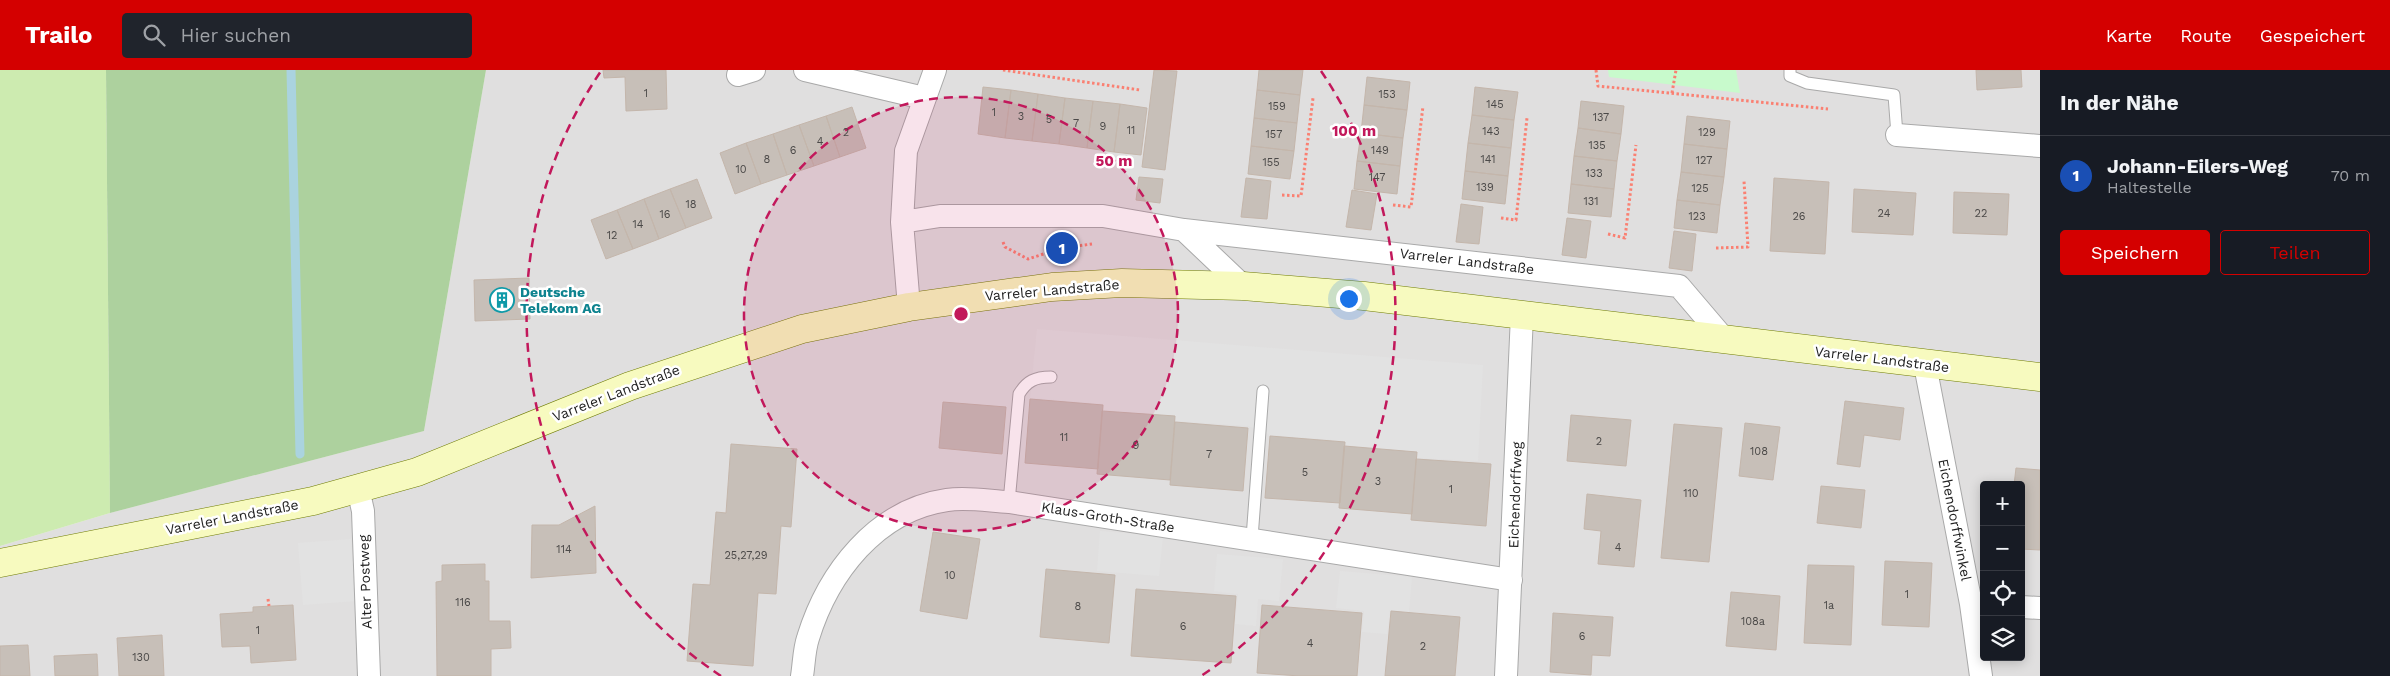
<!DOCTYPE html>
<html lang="de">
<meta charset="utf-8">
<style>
body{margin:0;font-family:"Work Sans",sans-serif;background:#20242c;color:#f1f3f6}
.controls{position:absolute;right:15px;bottom:15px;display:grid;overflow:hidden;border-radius:5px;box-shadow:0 2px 12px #0003}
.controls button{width:45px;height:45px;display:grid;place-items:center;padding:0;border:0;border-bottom:1px solid #363941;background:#171b24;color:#f1f3f6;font:25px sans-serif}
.you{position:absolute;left:1348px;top:228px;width:18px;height:18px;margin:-12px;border:4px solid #fff;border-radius:50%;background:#1a73e8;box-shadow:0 0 0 8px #1a73e833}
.badge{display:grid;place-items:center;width:32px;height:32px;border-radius:50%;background:#d40000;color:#fff;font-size:16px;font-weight:700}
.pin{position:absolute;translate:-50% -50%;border:2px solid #fff;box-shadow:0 1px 5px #0006}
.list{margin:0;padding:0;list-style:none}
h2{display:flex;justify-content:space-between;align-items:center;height:65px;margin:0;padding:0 20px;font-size:21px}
h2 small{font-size:16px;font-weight:400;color:#9ea1a6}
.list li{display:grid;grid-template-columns:32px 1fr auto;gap:15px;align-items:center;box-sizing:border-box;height:80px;padding:0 20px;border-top:1px solid #363941}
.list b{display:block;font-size:19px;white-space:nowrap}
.list p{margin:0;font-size:16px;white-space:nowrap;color:#9ea1a6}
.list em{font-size:16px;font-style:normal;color:#9ea1a6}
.actions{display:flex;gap:10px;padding:15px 20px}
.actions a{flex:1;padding:11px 0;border:1px solid #d40000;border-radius:5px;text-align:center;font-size:18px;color:#d40000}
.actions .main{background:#d40000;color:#fff}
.icon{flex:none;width:28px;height:28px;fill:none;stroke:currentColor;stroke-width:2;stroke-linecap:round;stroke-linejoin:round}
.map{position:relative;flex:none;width:2040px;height:606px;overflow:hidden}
header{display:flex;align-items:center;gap:30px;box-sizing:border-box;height:70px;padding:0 25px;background:#d40000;color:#fff}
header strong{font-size:24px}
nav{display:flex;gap:28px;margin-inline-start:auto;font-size:18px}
.search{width:350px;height:45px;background:#20242c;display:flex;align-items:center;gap:12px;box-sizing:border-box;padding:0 18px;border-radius:5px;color:#9ea1a6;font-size:19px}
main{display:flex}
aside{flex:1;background:#171b24}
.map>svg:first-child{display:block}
</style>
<header>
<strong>Trailo</strong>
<div class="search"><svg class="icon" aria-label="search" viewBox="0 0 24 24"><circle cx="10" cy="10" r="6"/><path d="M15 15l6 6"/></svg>Hier suchen</div>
<nav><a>Karte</a><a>Route</a><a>Gespeichert</a></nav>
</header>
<main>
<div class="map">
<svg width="2040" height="606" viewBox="0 0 2040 606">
<rect width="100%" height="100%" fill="#f2efe9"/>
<path fill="#e0dfdf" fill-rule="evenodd" d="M486,0H2040V606H0V476L110,443L424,361ZM1984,415H2021V587H1984Z"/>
<path fill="#cdebb0" d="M0,0H106L110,443L0,476Z"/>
<path fill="#add19e" d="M106,0H486L424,361L110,443Z"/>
<path fill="#c8facc" d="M1608,0H1736L1740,23L1609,7Z"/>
<path fill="#e2e2e2" d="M1037,259L1483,295L1478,391L1417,388V382L1345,375V371L1270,365L1248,356L1176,351V346L1104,340V334L1030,328Z
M1100,461L1163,466L1159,506L1097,501Z
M351,469L356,531L303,535L298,473Z
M1217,484L1283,489L1279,531L1258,529L1256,556L1235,554L1238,524L1214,521Z
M1340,501L1412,507L1409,542L1390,540L1387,564L1362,562L1364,541L1336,538Z"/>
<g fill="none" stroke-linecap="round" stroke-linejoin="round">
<path stroke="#aad3df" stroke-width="9" d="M291,0L300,384"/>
</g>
<path fill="#c7bfb8" stroke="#c4b6ab" d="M603,0H666L667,39L626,41L625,7L604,8Z
M1154,0L1177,1L1165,100L1142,97Z
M1259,0H1303L1300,25L1257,20Z
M1976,0H2021L2022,17L1977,20Z
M1367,7L1410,12L1407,40L1364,35Z
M983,17L1011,20L1005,68L978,64Z
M1475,17L1518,22L1514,50L1472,45Z
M1011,20L1038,24L1032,71L1005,68Z
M1257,20L1300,25L1297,53L1254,48Z
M1038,24L1065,28L1059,74L1032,71Z
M1065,28L1093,31L1087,78L1059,74Z
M1093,31L1120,34L1114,82L1087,78Z
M1581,31L1624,36L1621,64L1578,58Z
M1120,34L1147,38L1141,85L1114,82Z
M1364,35L1407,40L1403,68L1361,63Z
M852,37L866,78L840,87L826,46Z
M1472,45L1514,50L1511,78L1468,73Z
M826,46L840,87L814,96L799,55Z
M1687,46L1730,51L1727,79L1684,74Z
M1254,48L1297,53L1294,81L1251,76Z
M799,55L814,96L787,105L773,64Z
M1578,58L1621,64L1617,91L1574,86Z
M1361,63L1403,68L1400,96L1357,91Z
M773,64L787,105L761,114L746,73Z
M746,73L761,114L735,124L720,83Z
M1468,73L1511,78L1508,106L1465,101Z
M1684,74L1727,79L1724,107L1681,102Z
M1251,76L1294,81L1290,109L1248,104Z
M1574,86L1617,91L1614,119L1571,114Z
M1357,91L1400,96L1397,124L1354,119Z
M1465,101L1508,106L1505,134L1462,129Z
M1681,102L1724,107L1720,135L1677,130Z
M1139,107L1163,109L1160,133L1136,130Z
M1246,108L1271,111L1267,149L1241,147Z
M1774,108L1829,112L1825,184L1770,181Z
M697,109L712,148L686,158L670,119Z
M1571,114L1614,119L1611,147L1568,143Z
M670,119L686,158L659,169L644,129Z
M1854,119L1916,123L1913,165L1852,162Z
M1352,120L1377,124L1371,160L1346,157Z
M1954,122L2009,124L2007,165L1953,163Z
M644,129L659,169L633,179L617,140Z
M1677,130L1720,135L1717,163L1674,158Z
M1461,134L1483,137L1479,174L1456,172Z
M617,140L633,179L606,189L591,150Z
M1567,148L1591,151L1586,188L1562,185Z
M1674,161L1696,164L1692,201L1669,198Z
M529,208L530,249L475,251L474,210Z
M1030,329L1103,335L1098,399L1025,393Z
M1845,331L1904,338L1900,370L1864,365L1860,397L1837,394Z
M943,332L1006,337L1002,384L939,378Z
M1102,341L1175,346L1170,410L1097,404Z
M1571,345L1631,350L1626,396L1567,391Z
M1175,352L1248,358L1243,421L1170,415Z
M1745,353L1780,357L1773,410L1739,406Z
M1674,354L1722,358L1709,492L1661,488Z
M1270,366L1345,372L1340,433L1265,428Z
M731,374L797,379L791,457L781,456L776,524L758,523L753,596L687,591L693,514L710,515L716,442L726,443Z
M1344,376L1417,382L1412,444L1339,438Z
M1416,389L1491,394L1486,456L1411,450Z
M2016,398L2040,400V480L2021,479V415H2014Z
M1821,416L1865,420L1861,458L1817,453Z
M1587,424L1641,430L1634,497L1598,494L1601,461L1584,459Z
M595,436L596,503L531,508L532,455H559Z
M933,462L980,469L967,549L920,541Z
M1885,491L1932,493L1929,557L1882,555Z
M485,494V511H489V551H510L511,578L491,579V606H437L436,512L442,511V495Z
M1808,495L1854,496L1851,575L1804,573Z
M1046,499L1115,505L1109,573L1040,567Z
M1136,519L1236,526L1231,593L1131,586Z
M1731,522L1780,526L1776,580L1726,576Z
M293,535L296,590L251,593L250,576L222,577L220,544L253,542V537Z
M1262,535L1362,543L1357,606H1300L1257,603Z
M1391,541L1460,547L1455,606H1385Z
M1553,543L1613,547L1610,586L1592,585L1591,605L1550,602Z
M162,565L164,606H119L117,568Z
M28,575L30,606H0V576Z
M97,584L98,606H55L54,586Z"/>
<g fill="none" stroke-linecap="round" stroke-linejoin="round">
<defs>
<path id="lane" d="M1790,0V6L1807,13L1894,25L1897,65
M1009,432L1019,324C1027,311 1035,307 1051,307
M1252,468L1263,321"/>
<path id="street" d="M805,0L924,28
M738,5L754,0
M1897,65L2040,76
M902,152L940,146H1103L1184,160L1679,216L1725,270
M1184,160L1243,216
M909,237L902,152L906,81L935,0
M1925,295L1971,534L1981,606
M358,419L363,441L369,606
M2021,537L2040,538
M802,606C804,594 804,580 808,568C828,503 876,440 947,430C967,427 989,431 1009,432L1511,510
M1506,606L1522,245"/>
<path id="secondary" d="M0,493L313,431L417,402L630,316L802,259L909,237L1052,217L1122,213L1243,216L1364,226L2040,307"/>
</defs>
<use href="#lane" stroke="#a9a9a9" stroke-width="13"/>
<use href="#street" stroke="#a9a9a9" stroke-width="24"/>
<use href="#secondary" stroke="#707d05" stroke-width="29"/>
<path stroke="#fa8072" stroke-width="3" stroke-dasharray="2.5 2.5" stroke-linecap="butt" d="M1003,0L1140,20
M1596,0L1598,16L1828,39
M1672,23L1676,0
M1282,125L1301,126L1313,28
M1393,135L1411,137L1423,36
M1501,148L1516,150L1527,48
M1608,164L1625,168L1636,75
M1003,172L1005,177L1028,189L1062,178L1092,174
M1716,178L1748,177L1744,111
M268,529L269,536"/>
<use href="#lane" stroke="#fff" stroke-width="11"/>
<use href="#street" stroke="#fff" stroke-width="22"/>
<use href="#secondary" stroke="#f7fabf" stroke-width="28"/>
</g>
<circle cx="961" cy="244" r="217" fill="#c2185b" fill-opacity=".12"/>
<g fill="none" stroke="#c2185b" stroke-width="2.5" stroke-dasharray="9 6">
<circle cx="961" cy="244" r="217"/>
<path d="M721 606A434 434 0 0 1 601 1M1321 1A434 434 0 0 1 1201 606"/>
</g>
<defs>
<symbol id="building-ring" viewBox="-11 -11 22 22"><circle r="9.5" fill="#fff" stroke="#0f9aa8" stroke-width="1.5"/><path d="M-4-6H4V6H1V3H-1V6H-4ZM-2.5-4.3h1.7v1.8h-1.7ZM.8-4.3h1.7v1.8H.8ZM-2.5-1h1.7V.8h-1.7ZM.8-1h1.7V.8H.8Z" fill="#0f9aa8"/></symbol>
</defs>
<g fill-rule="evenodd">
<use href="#building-ring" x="488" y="216" width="28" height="28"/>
</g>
<g text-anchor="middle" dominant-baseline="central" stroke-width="5" stroke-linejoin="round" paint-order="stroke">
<g font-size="11" fill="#4b4948">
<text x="646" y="23">1</text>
<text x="1387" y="24">153</text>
<text x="1495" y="34">145</text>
<text x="1277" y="36">159</text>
<text x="994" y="42">1</text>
<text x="1021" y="46">3</text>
<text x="1601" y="47">137</text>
<text x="1049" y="49">5</text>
<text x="1076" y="53">7</text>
<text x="1103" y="56">9</text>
<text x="1131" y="60">11</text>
<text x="1491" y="61">143</text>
<text x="846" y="62">2</text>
<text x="1707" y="62">129</text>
<text x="1274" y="64">157</text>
<text x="820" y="71">4</text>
<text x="1597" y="75">135</text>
<text x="793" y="80">6</text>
<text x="1380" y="80">149</text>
<text x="767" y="89">8</text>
<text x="1488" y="89">141</text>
<text x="1704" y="90">127</text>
<text x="1271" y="92">155</text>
<text x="741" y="99">10</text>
<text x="1594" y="103">133</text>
<text x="1377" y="107">147</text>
<text x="1485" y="117">139</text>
<text x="1700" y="118">125</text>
<text x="1591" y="131">131</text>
<text x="691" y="134">18</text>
<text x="1884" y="143">24</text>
<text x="1981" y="143">22</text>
<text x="665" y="144">16</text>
<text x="1697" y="146">123</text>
<text x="1799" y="146">26</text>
<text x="638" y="154">14</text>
<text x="612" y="165">12</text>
<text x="1064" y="367">11</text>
<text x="1599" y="371">2</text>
<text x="1136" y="375">9</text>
<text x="1759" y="381">108</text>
<text x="1209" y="384">7</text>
<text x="1305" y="402">5</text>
<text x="1378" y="411">3</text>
<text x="1451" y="419">1</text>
<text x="1691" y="423">110</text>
<text x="1618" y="477">4</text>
<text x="564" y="479">114</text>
<text x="746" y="485">25,27,29</text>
<text x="950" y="505">10</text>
<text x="1907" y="524">1</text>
<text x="463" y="532">116</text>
<text x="1829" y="535">1a</text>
<text x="1078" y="536">8</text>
<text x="1753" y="551">108a</text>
<text x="1183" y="556">6</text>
<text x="258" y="560">1</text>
<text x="1582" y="566">6</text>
<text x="1310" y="573">4</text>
<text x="1423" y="576">2</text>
<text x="141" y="587">130</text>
</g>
<g font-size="14" fill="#222" stroke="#fff">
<text transform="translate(1467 191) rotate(7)">Varreler Landstraße</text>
<text transform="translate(1052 220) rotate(-5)">Varreler Landstraße</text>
<text transform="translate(1882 289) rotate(7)">Varreler Landstraße</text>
<text transform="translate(616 323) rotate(-21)">Varreler Landstraße</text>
<text transform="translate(1515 425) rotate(-88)">Eichendorffweg</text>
<text transform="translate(232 447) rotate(-11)">Varreler Landstraße</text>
<text transform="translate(1108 447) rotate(9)">Klaus-Groth-Straße</text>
<text transform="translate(1955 450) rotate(79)">Eichendorffwinkel</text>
<text transform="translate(365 512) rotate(-92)">Alter Postweg</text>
</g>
<g font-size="14" font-weight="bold" fill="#0d838f" stroke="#fff" text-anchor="start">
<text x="520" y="222">Deutsche<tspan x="520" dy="16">Telekom AG</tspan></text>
</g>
</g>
<circle cx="961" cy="244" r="8" fill="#c2185b" stroke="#fff" stroke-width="2.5"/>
<g font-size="15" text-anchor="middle" font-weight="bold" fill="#c2185b" stroke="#fff" stroke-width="5" stroke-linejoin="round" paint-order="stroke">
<text x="1354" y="66">100 m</text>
<text x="1114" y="96">50 m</text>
</g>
</svg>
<div class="controls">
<button>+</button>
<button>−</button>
<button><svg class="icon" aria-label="locate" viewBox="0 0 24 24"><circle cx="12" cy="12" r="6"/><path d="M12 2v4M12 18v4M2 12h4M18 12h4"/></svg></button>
<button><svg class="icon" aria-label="layers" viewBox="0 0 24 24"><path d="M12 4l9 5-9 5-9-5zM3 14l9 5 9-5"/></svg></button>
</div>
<div class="you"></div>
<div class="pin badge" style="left:1062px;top:178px;background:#1a4fb4">1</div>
</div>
<aside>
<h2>In der Nähe<small></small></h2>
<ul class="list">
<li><span class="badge" style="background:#1a4fb4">1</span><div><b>Johann-Eilers-Weg</b><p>Haltestelle</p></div><em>70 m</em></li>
</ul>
<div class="actions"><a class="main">Speichern</a><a>Teilen</a></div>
</aside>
</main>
